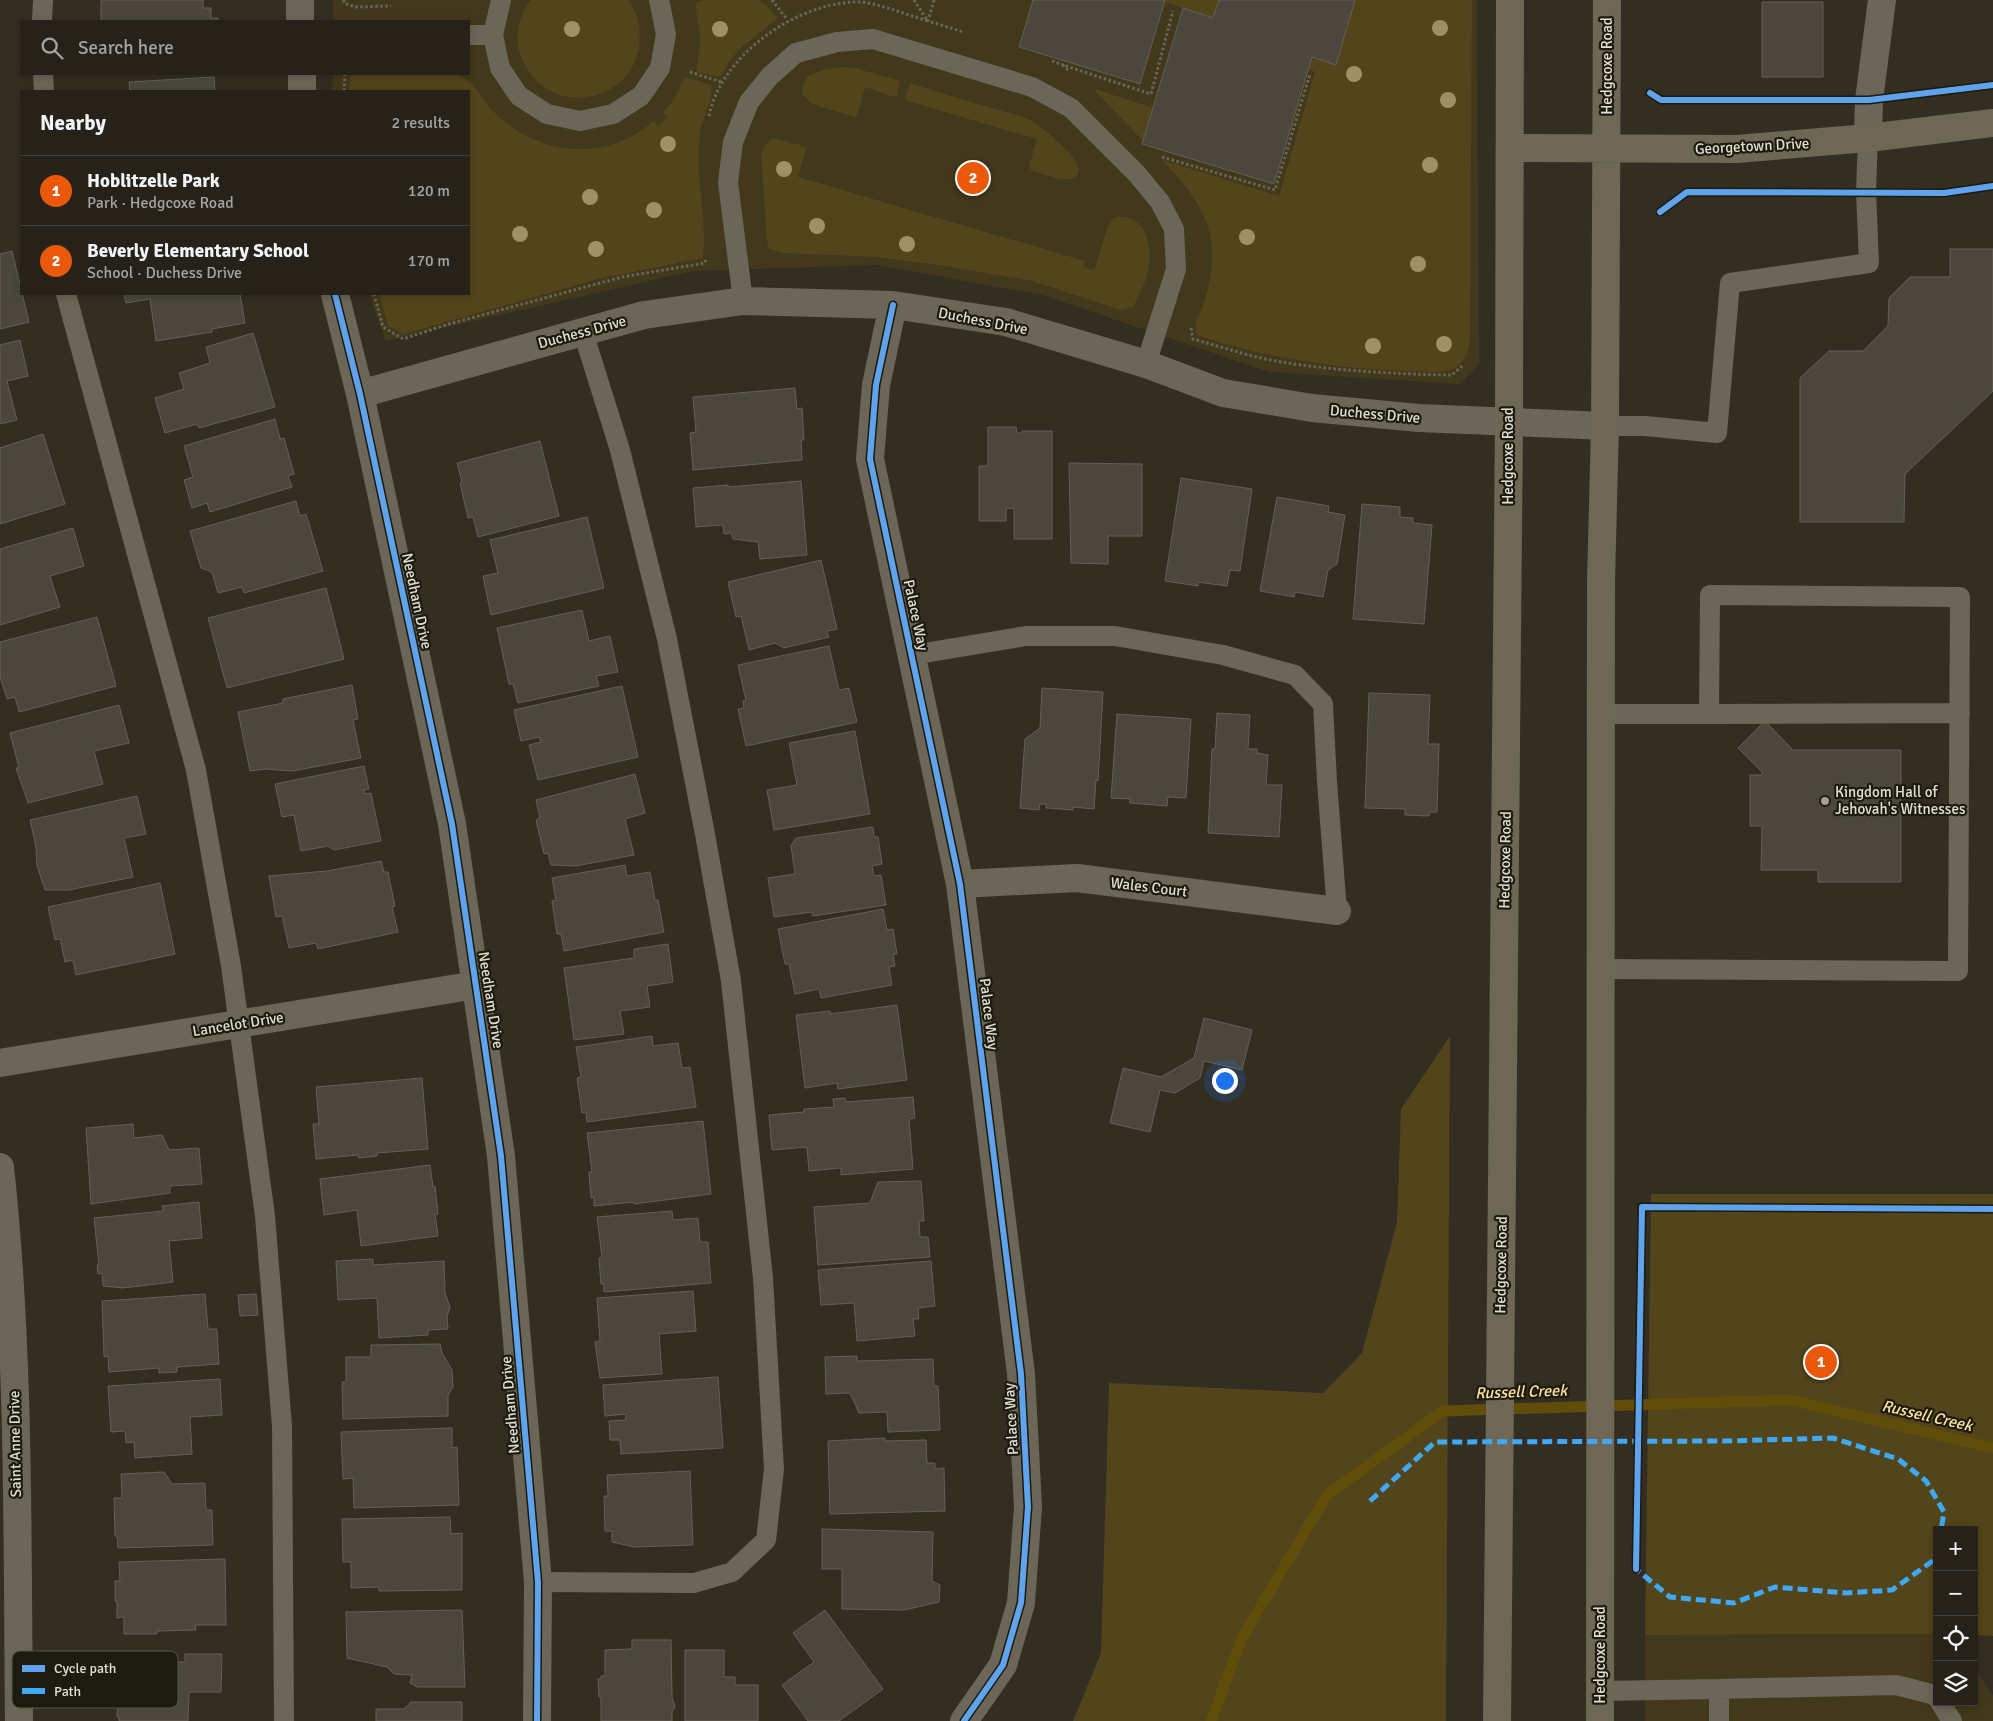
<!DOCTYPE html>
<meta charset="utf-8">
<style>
body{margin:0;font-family:Signika,sans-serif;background:#322f26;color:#f1f3f6}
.controls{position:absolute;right:15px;bottom:15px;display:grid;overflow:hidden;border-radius:0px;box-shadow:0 2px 8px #0003}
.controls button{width:45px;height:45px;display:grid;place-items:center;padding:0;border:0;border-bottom:1px solid #423f38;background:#262219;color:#f1f3f6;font:25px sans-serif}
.you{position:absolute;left:1224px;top:1080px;width:18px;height:18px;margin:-12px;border:4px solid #fff;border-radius:50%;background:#1a73e8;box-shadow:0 0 0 8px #1a73e833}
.badge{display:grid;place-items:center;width:32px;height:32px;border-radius:50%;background:#ea580c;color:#fff;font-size:16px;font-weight:700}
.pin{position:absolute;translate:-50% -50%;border:2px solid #fff;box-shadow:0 1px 5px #0006}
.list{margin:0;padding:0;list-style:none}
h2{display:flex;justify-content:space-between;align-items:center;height:65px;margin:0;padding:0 20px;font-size:21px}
h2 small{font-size:16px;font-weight:400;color:#a4a4a2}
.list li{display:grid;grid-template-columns:32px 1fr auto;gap:15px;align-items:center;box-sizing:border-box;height:70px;padding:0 20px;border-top:1px solid #423f38}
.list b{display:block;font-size:19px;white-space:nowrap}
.list p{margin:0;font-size:16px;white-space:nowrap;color:#a4a4a2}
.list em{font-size:16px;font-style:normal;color:#a4a4a2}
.icon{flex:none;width:28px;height:28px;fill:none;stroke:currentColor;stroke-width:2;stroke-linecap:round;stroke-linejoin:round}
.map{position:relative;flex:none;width:1993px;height:1721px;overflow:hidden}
.search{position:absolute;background:#262219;box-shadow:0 2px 8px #0003;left:20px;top:20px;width:450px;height:55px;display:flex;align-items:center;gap:12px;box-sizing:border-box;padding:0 18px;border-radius:0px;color:#a4a4a2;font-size:19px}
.panel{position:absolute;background:#262219;box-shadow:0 2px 8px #0003;left:20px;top:90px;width:450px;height:205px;border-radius:0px}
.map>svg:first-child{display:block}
</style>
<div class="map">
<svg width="1993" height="1721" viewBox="0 0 1993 1721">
<rect width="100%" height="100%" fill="#332e21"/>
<path fill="#42381b" d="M333,0H1477L1479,365L1459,384L1270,372L1042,295L877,265L693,271L386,341L369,294H469V91H333V74H469V21H333Z
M1937,1634V1702H1974V1667L1993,1696V1721H1645V1635Z"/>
<path fill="#52441b" d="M531,0H628C632,6 637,14 638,21C655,99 548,130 520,54C514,37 519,14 531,0Z
M704,0H758L764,3L778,18L743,46L732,58L720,77L697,72L696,69C699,56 701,42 699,28C698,19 695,11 696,3Z
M1165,0H1219L1213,18L1165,2Z
M1355,0H1472L1470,340C1469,353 1463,366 1450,370C1438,374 1421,371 1408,371C1337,369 1264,358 1197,335C1192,322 1201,314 1204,302C1224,239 1206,205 1162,160L1279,196L1315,72L1309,69L1312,57L1336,64Z
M844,67L855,68L900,81L897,96L894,97L865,87L857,116L854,117L812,104L803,95L802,88L807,76L826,69Z
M351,74C375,74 399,74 424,74C433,74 445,72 454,74C474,78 482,101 495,113C538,156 607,163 653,121L658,126L668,117L663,113L675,98L685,77L711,85C715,96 701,121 700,134C694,175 708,217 703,258L598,279L404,334L388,326L379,294H469V91H349Z
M912,84L1029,119C1040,126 1086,161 1078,174C1076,177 1072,179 1068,179C1057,180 1041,173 1031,170L1029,166L1037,139L907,101L905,98L909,85Z
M1095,89L1153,108L1143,141L1095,91Z
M771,139H778L807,147L798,177L1085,261L1084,267L1094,271L1108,225L1112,219C1144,208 1154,246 1148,271C1146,283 1139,295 1133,307L1120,310L1032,281L946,266L875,257L784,253L769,249L767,241L761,153L765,145Z
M1450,1036L1446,1721H1073L1101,1653L1109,1383L1323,1393L1362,1353L1397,1222L1401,1109Z
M1651,1194H1993V1636L1974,1635V1530H1937V1634L1645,1635Z"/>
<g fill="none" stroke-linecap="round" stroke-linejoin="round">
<path stroke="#604d09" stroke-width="11" d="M1211,1721L1242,1638L1327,1495L1443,1411L1790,1400L1993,1448"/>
</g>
<path fill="#4b473d" stroke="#646055" d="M101,0H203V8H211V18H218V21H101Z
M1033,0H1165L1140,84L1019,47Z
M1219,0H1355L1336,65L1312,57L1274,184L1142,144L1183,8L1213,18Z
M1762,2H1823V77H1762Z
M214,77L215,91H130L129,82Z
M1950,249H1993V391L1905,474L1904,522H1800V378L1829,351H1863L1888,326L1889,298L1910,277H1950Z
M12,251L29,322L0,329V254Z
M124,294H240L245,323L212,329V332L156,341L150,299L126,303Z
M253,333L275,407L199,428L197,424L165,433L155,398L184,389L179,373L210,363L206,347Z
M20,340L28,376L7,381L17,420L0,424V345Z
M795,388L797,409L802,408L804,440H801L802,460L693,470L690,433L696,432L693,397Z
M275,419L280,439L284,438L294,474L288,476L292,487L210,512L207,503L192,508L184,480L193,477L184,446Z
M988,427H1016L1017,433H1022V431H1052V539H1014V508L1006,509V521H979V466H988Z
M43,434L65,504L0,524V448Z
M540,441L559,516L478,537L473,517L468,518L460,483L462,482L457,463Z
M1069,463L1142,464V536H1108V564L1071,563Z
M1181,478L1252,489L1240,571L1230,570L1227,586L1198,582V586L1165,581Z
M801,481L807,555L760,559L758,542L733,539L731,533L724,534L723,525L696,527L693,488L728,485V487Z
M1277,497L1329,506L1328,512L1345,515L1337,564L1328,570L1323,597L1295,592L1294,597L1260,591Z
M296,501L300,516L306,514L323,571L244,593L242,587L218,593L212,572L201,568L190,531Z
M1362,504L1400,507V517L1413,518V523L1432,525L1424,624L1353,619Z
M587,517L604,588L491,615L483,576L498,573L490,540Z
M73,528L84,566L50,576L60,607L0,625V549Z
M821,560L837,629L827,631L829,637L784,648L775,643L749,650L741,616L736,617L728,582Z
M326,588L344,659L227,688L208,618Z
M582,610L589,641L610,636L618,672L596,676L599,686L518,703L513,684H509L497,628Z
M97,617L116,686L19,712L15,697L7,699L0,677V642Z
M829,646L839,690L849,688L857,722L746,746L738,709L744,708L743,701L746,700L738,665Z
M352,685L358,719L353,720L361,758L293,771L265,769L250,771L238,712L283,703V699Z
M622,686L638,757L538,780L529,745L541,742L539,737L521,741L514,710Z
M1042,688L1103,692L1098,781L1096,780L1094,809L1073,807V810L1046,808V804H1040L1039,810L1020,808L1025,739L1040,728Z
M1369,693L1430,695L1428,744H1439L1437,812H1429V816L1405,815V809L1365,808Z
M119,705L129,743L94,751L103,784L28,803L16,768H19L10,733Z
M1217,713L1250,715L1248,749H1257V753L1268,755L1266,785H1282L1279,837L1208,833L1212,749H1215Z
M1117,714L1191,719L1186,798L1168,797L1167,806L1130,803V799L1111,798Z
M1765,721L1793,750H1901V882H1818V870H1761L1762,826H1750V775H1762V772L1738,748Z
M855,731L870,814L774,830L767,790L797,785L789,743Z
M364,766L369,789L364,790L365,794L371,793L381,841L334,850L328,846L301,851L294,815L282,817L275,784Z
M635,774L645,813L625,819L634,855L576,866L551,865L548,853L544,854L536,820L540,818L536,800Z
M137,796L146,834L124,838L133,877L69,890H45L37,866L36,847L30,820Z
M873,827L874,837H878L882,864L872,866L874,876L881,875L886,905L813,916L812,912L774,917L768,878L795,874L791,846L796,838Z
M381,861L384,872H388L395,906L392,907L398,932L318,949L316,943L289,948L282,916L276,917L269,876L327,871Z
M625,865L627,876L650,872L655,900H658L664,932L564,951L561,934H557L552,901L556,900L552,878Z
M160,883L175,954L76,975L73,960L65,962L60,939L55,940L48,907Z
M883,909L887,930L893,929L897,954H893L895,966L889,967L892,985L821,998L819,989L795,994L789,964H785L778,929Z
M668,944L673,982L647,986L650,1007L620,1011L624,1034L574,1040L564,968L634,958V949Z
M897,1005L907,1080L838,1089L837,1083L805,1088L796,1015L830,1011V1014Z
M1204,1018L1252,1030L1242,1070L1204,1061L1200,1078L1175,1093L1160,1090L1150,1132L1110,1123L1123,1068L1161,1077L1194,1058Z
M652,1036L653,1046L678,1043L682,1068L690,1067L696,1107L587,1122L586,1112L582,1113L577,1078L581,1077L576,1047Z
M422,1078L428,1149L377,1153V1156L359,1158L358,1155L316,1159L313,1124H319L316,1087Z
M913,1097L915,1118L909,1119L913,1169L841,1175V1168L809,1171L807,1147L772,1150L769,1115L804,1112V1109L834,1107L833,1099L845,1098L846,1102Z
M703,1121L711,1194L634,1204L633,1202L594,1206V1197L591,1198L589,1172H592L587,1133Z
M133,1124L134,1138L162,1135L169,1150L199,1148L202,1184L170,1186V1193L91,1204L86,1128Z
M430,1165L433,1187L435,1186L438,1214H435L438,1236L361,1246L357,1210L324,1215L320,1179Z
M921,1181L924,1221H919L920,1237H928L930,1257L818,1265L814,1207L870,1203L878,1182Z
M199,1202L202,1238L169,1241L173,1282L123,1288L103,1286L102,1273L98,1274L97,1265H99L94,1218L163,1211L162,1206Z
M672,1211L673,1220L698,1218L700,1242H708L711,1283L604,1292V1284H601L599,1258L602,1257L597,1217Z
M373,1259V1265L444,1261L445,1293L450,1307L447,1317L448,1329L428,1330V1335L379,1338L377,1298L338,1300L336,1261Z
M931,1261L935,1306L918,1308L919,1319H913L915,1336L857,1341L854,1303L821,1305L818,1270Z
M693,1291L696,1331L659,1334L662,1374L600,1378L595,1342L600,1341L597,1298Z
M205,1294L208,1329H217L219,1364L177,1367V1372L159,1373V1368L109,1372L108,1356L104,1357L102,1301Z
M256,1294L258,1315L240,1316L238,1295Z
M440,1344L442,1353L452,1370L453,1387L448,1395V1416L343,1419L342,1382H346V1357H371V1345Z
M857,1356V1361L933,1359L934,1386H938L940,1430L888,1432L887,1412L859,1413L850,1393L826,1394L825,1357Z
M718,1377L723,1448L621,1454L620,1440H610L609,1421L626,1420V1414L605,1416L603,1385Z
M220,1379L222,1415L190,1417L192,1454L135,1458L134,1442L126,1443L125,1431L111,1432L108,1386Z
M452,1428V1448L457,1447L459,1505L354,1508L353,1478L343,1479L341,1432Z
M885,1438V1441L926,1440L927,1463H935V1469L944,1468L945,1511L830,1514L828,1441Z
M690,1471L693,1545L635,1547L612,1542V1531H605L604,1496H608L607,1475Z
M164,1472L172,1484L205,1483L206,1510H212L213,1545L118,1548L117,1536H115L114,1498H122L121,1474Z
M450,1517L451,1534L462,1533V1590L379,1591V1587L351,1588V1562H343L342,1519Z
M822,1529L933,1532L932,1581L940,1585L939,1602L904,1610L842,1609V1569H822Z
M225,1559L226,1625H195L196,1630L157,1631V1634H124V1617L117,1618V1601H115V1581H120L119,1562Z
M462,1610L465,1687H417L410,1683L412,1675L394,1674L387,1667L347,1658L346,1612Z
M825,1610L883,1689L839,1721H808L782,1685L814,1662L793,1633Z
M632,1640H671L672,1697L675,1707L672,1712V1721H601V1697H599L598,1679H601V1676H605V1650L632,1649Z
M685,1650H724V1677H735V1685H758V1721H685Z
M185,1654H222L221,1692H189L188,1721H119V1717H117L119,1684H116V1661L185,1662Z
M411,1702H462V1721H376V1709H404Z"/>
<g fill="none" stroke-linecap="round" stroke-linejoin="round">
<path stroke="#6a6558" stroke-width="3" stroke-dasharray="2.5 2.5" stroke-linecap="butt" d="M344,0V3L355,7L391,6
M772,0L786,18
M914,0L927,20
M934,0L928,21L963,32
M1052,61L1063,65
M1068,70L1063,65L1151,94L1173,11
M690,72L721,82
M344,91L345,74
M1650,93L1661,100H1836
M1904,96L1993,85
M709,116C721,55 799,0 862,2C884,5 906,15 928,21
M1162,157L1275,190L1310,74
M1897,192L1944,193L1993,186
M1660,212L1687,192H1838
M374,294L383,327L403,339L449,324L622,277L705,263L706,259
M1191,328L1193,339C1222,347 1251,357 1281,362C1338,371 1395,374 1452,375L1462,366"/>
<path stroke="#6b6657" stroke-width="20" d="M501,0L493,35L500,68L519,96L547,114L580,121L613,114L641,96L660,68L666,34L659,0
M42,21L43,0
M469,35H493
M43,74L44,91
M66,294L196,770L231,966L265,1216L282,1426L284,1721
M743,301L728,182L733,142L749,102L770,76L796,53L837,42L873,39L1032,87L1071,108L1137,174L1160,202L1174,229L1176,269L1146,364
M1605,426H1645L1717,433L1730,283L1869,263L1866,192L1868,138
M912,655L1026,636H1115L1223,655L1295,675L1323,704L1327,782L1337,911
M1601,714H1709L1710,595L1960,597L1958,971L1601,969
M1709,714L1960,713
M538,1582L694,1583L732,1572L766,1540L774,1469L763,1278L731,981L705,834L667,639L620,450L583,332
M1719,1689L1896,1685L1935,1695L1937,1698
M1600,1691L1719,1689V1721
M1940,1702L1952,1721"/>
<path stroke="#6b6657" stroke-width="28" d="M300,21V0
M302,74V91
M1868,138L1869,100L1882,0
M335,294L360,394L452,824L501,1156L538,1582L537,1721
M893,305L876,385L870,459L960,884L1021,1374L1028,1507L1021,1603L1003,1665L964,1721
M360,394L644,315L743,301L893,305L1006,322L1146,364L1223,393L1312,408L1419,418L1605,426
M960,884L1077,878L1337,911
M0,1063L476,985
M0,1167C20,1351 17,1536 19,1721"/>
<path stroke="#6e6755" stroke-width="28" d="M1510,148L1737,149L1868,138L1993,123
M1497,1721L1509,422L1510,0
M1600,1721L1601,582L1605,426L1607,0"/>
<path stroke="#3fa9f5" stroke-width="5" stroke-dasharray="10 5" stroke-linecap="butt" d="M1370,1501L1435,1442L1725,1441L1833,1438L1898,1459L1926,1481L1944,1512L1941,1530
M1636,1564V1569L1670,1597L1734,1603L1775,1587L1846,1593L1892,1590L1934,1560L1937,1548"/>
<defs>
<path id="cycleway" d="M1650,93L1661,100H1869L1993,85
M1660,212L1687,192L1944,193L1993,186
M335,294L360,394L452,824L501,1156L538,1582L537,1721
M893,305L876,385L870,459L960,884L1021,1374L1028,1507L1021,1603L1003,1665L964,1721
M1636,1569L1642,1207L1993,1209"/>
</defs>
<use href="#cycleway" stroke="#1d1a0f" stroke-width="9"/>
<use href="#cycleway" stroke="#60a3ed" stroke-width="6"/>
</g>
<g fill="#a09164">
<circle cx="1440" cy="28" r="8"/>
<circle cx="572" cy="29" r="8"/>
<circle cx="720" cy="29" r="8"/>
<circle cx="1354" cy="74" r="8"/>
<circle cx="1448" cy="100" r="8"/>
<circle cx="668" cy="144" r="8"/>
<circle cx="1430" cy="165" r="8"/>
<circle cx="784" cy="169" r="8"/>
<circle cx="590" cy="197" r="8"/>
<circle cx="654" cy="210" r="8"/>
<circle cx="817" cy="226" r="8"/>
<circle cx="520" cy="234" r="8"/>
<circle cx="1247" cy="237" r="8"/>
<circle cx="907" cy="244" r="8"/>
<circle cx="596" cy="249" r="8"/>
<circle cx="1418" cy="264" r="8"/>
<circle cx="1444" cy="344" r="8"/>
<circle cx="1373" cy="346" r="8"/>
</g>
<circle fill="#a5a092" stroke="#1d1a0f" stroke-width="2" cx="1825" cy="801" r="5"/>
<g text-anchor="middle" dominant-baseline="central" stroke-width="4.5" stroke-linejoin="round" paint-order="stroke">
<g font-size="15" fill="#e2decf" stroke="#1d1a0f">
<text transform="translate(1607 66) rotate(-90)">Hedgcoxe Road</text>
<text transform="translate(1752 146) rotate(-3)">Georgetown Drive</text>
<text transform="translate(983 321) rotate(11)">Duchess Drive</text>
<text transform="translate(582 332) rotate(-15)">Duchess Drive</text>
<text transform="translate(1375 414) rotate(5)">Duchess Drive</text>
<text transform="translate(1508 456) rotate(-90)">Hedgcoxe Road</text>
<text transform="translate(417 601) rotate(78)">Needham Drive</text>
<text transform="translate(916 615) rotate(78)">Palace Way</text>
<text transform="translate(1505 860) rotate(-89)">Hedgcoxe Road</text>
<text transform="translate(1149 887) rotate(7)">Wales Court</text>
<text transform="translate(491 1000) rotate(81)">Needham Drive</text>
<text transform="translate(989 1014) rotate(83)">Palace Way</text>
<text transform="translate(238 1024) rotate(-9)">Lancelot Drive</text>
<text transform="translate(1501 1265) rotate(-89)">Hedgcoxe Road</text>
<text transform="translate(510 1405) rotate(-95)">Needham Drive</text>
<text transform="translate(1011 1419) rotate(-93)">Palace Way</text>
<text transform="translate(15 1444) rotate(-91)">Saint Anne Drive</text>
<text transform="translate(1600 1655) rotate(-90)">Hedgcoxe Road</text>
</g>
<g font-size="15" fill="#e2decf" stroke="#1d1a0f" text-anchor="start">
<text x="1835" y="792">Kingdom Hall of<tspan x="1835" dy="17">Jehovah's Witnesses</tspan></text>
</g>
<g font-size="16" font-style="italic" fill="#fae29b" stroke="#1d1a0f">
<text transform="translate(1521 1392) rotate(-2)">Russell Creek</text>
<text transform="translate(1927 1416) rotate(13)">Russell Creek</text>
</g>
</g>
<rect x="12" y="1651" width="166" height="57" rx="8" fill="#1d1a0f" stroke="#585549" stroke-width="1"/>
<rect x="22" y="1665" width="23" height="7" fill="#60a3ed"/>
<rect x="22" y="1688" width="23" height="6" fill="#3fa9f5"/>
<g font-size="14" fill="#e2decf">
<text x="54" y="1673">Cycle path</text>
<text x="54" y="1696">Path</text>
</g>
</svg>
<div class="controls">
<button>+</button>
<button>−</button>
<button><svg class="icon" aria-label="locate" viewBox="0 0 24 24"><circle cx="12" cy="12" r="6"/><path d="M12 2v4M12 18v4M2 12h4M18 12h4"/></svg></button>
<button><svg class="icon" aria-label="layers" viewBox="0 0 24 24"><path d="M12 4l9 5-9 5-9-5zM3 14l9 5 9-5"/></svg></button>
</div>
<div class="you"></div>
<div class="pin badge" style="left:1821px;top:1362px">1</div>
<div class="pin badge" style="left:973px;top:178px">2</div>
<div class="search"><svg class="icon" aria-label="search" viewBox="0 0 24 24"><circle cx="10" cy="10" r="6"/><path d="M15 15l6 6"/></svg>Search here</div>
<section class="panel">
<h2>Nearby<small>2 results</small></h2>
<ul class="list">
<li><span class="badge">1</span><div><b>Hoblitzelle Park</b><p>Park · Hedgcoxe Road</p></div><em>120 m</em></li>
<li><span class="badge">2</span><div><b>Beverly Elementary School</b><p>School · Duchess Drive</p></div><em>170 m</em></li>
</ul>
</section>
</div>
